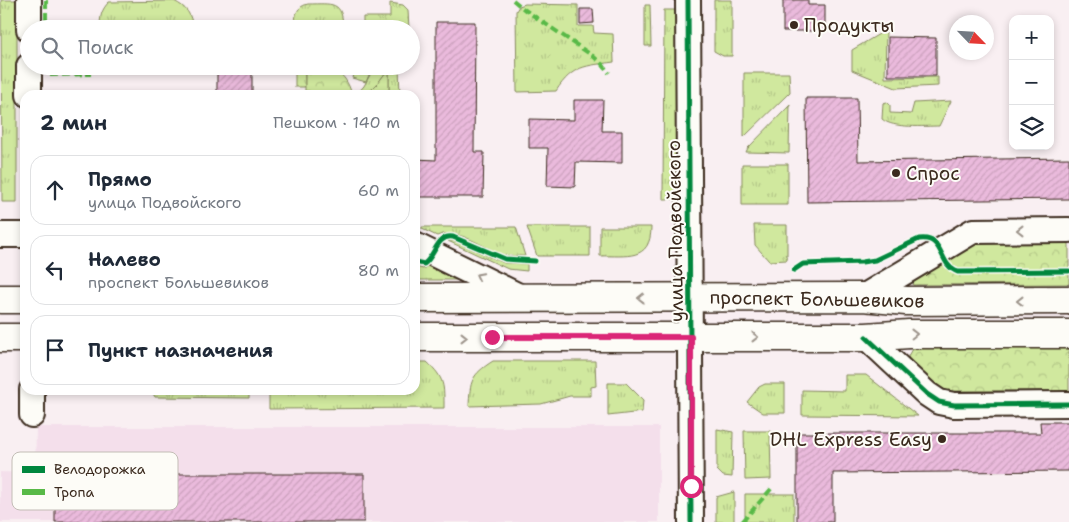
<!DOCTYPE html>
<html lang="ru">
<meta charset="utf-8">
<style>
body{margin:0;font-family:"Shantell Sans",sans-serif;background:#f2f2f3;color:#1f2937}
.controls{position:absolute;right:15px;top:15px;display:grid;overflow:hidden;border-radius:10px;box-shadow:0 2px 8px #0003}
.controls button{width:45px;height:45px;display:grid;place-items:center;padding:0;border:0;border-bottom:1px solid #e0e1e3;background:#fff;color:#1f2937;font:25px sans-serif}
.compass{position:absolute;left:949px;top:15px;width:45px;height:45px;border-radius:50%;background:#fff;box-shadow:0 2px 8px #0003;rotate:115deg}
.stop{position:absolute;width:15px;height:15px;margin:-11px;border:4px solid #db2777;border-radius:50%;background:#fff}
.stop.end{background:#db2777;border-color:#fff;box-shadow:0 1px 5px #0008}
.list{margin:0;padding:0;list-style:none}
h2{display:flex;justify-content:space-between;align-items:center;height:65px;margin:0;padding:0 20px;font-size:21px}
h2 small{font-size:16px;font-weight:400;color:#747a83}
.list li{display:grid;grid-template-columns:32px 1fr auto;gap:15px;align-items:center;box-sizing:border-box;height:70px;margin:0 10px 10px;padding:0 10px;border:1px solid #e0e1e3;border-radius:15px}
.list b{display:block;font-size:19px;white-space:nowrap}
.list p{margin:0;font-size:16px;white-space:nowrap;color:#747a83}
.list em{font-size:16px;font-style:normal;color:#747a83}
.icon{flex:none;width:28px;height:28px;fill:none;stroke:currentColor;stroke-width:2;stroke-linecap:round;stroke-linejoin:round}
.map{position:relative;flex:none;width:1069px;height:522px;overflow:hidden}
.search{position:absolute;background:#fff;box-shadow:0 2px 8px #0003;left:20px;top:20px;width:400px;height:55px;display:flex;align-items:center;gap:12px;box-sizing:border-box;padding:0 18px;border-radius:28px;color:#747a83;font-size:19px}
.panel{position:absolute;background:#fff;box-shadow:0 2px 8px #0003;left:20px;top:90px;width:400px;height:305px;border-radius:15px}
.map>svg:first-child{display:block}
</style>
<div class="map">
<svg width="1069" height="522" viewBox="0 0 1069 522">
<defs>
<pattern id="grass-tufts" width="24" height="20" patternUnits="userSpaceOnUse" patternTransform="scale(1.25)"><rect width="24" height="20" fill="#d0e89e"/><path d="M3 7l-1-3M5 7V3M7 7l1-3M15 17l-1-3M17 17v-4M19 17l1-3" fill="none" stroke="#b4c788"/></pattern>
<pattern id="forest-crowns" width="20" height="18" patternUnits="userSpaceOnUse" patternTransform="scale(1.25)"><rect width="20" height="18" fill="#d0e89e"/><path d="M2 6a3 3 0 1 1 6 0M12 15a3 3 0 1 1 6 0" fill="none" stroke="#b4c788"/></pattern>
<pattern id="building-hatch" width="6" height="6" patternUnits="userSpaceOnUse" patternTransform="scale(1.25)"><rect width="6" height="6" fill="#eabadc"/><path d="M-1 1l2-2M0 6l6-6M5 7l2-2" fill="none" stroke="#caa0bc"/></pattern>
</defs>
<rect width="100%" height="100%" fill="#f9eff2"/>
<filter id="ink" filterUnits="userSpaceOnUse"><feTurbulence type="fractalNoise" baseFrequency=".02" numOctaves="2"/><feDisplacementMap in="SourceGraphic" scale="10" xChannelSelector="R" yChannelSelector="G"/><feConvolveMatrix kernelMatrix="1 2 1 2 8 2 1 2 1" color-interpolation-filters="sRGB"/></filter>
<g filter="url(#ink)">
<path fill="#f4dfeb" d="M36,427H659V522H0V472L35,473Z"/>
<path fill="url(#grass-tufts)" stroke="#86895e" d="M1,0H17V202H2Z
M714,0H732V56H723L714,51Z
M174,1C187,8 191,13 193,29H100C100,17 101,10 109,2Z
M390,3L403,5L408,10L409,29H363V17H390Z
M308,4C332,4 343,0 343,29H295C295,17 295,7 308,4Z
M525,4L578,5V26H593L594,33L613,34L614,62C585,66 573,65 556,91L517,92L516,11L519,6Z
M645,5H650L651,46H645Z
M664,10H679L677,199H663Z
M886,30L885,78L938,77V86L896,88L852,70V50Z
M295,66H305V87H295Z
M399,67L400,95H389V71Z
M386,72L378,83L366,95H356L364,86L371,73Z
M744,73H789L790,92L744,137Z
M951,101L939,126C925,126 893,129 882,119L883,103L887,102L890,105V113L911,114L914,103Z
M790,105L789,153L746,152L748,148Z
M742,164H788V205H742Z
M754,225H787V260L769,261L755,245Z
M422,227H516L525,256C518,256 511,256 505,255C484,249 457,226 437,236L422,229Z
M527,227H590V256H537Z
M600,227H651C651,262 626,255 600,256Z
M448,241H453L504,263L527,264V271L508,269Z
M433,263L459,278L457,280H415V267L423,269Z
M493,361H595L596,386L591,387V396H570L541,404L469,406C470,381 471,375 493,361Z
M415,362H427C445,378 444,386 444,408L269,409V390H415Z
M845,375H866L918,416L802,415V390L845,391Z
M608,383H626L643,400L642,412L608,416Z
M765,384H785V413H763L747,402L759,387Z
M151,390H249V398L155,397Z
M717,429L733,432L732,477L723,476L717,470Z
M744,431H770L771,479L745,480Z
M734,492V522H716V497Z
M745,494H794V522H745Z"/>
<path fill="url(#forest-crowns)" stroke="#86895e" d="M305,66C329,66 345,68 352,95H315L309,91H305Z
M356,66L372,68L366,82L352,78Z
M389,71V95H366L378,83L386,72Z
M1069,239V284L913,285L916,275L979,240Z
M917,346H1069V391H948C932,384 912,373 908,356L912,349Z"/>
<path fill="url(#building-hatch)" stroke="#3b2a1e" d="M783,0H808V5H825V31H783Z
M580,9H593L594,23L580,24Z
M436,22H475L474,152H484L483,197H415V159L436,160Z
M888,37L936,38V76H888Z
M217,66H252V95H217Z
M806,98H857L858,161L1069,158V199L807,202Z
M574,100H603L602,131H622V163L576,162L575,187L547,186L548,148H529V119L574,120Z
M1040,422H1069V471L833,473V522H797V433H1041Z
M55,474H364V522H55Z"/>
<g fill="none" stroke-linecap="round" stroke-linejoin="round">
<defs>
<path id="minor" d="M29,0V29
M688,0L691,522
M29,66V95
M0,235H25
M415,245L523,298
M863,297L973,231L1069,230
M866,337L927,394L939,402L954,405L1069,404
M32,390V415"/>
<path id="major" d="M415,298L863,297L906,301L1069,300
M0,299H25
M415,337H866L909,334H1069
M0,338H25"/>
</defs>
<use href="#minor" stroke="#3b2a1e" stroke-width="28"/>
<use href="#major" stroke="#3b2a1e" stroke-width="31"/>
<use href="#minor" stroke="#fdfcf7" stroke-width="24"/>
<use href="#major" stroke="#fdfcf7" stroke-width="28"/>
<path stroke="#58b947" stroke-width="4" stroke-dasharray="8 4" stroke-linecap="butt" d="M46,0V29
M513,0L525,10L593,56L603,65L609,73
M46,66L47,75L91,74
M742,522L772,488"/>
<defs>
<path id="cycleway" d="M688,0L691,522
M415,262L424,264C435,256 437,234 453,237L505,259L535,261
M794,270L803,264L862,262L875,260L919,239C945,235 938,266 958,272L1069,271
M866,337L927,394L939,402L954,405L1069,404"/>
</defs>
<use href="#cycleway" stroke="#fdfcf7" stroke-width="8"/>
<use href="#cycleway" stroke="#00873e" stroke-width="5"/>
</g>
<defs><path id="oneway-chevron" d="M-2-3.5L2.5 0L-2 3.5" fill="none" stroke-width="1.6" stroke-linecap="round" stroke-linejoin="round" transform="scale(1.25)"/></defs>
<g stroke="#9c938a">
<use href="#oneway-chevron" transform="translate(1020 230) rotate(180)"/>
<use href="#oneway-chevron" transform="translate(479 276) rotate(-153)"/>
<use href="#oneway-chevron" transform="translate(641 298) rotate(180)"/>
<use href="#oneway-chevron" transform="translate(1020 301) rotate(180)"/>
<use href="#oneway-chevron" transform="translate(914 334) rotate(-1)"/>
<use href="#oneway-chevron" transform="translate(464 337)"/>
<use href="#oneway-chevron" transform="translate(755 337)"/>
</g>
</g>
<g fill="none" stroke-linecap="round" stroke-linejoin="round" filter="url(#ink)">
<path stroke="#db2777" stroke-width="6" d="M492,337H691V486"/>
</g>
<g fill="#3b2a1e" stroke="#fdfcf7" stroke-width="2">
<circle cx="794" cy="25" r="5"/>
<circle cx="896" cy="173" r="5"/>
<circle cx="942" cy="439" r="5"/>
</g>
<g text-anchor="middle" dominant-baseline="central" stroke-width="4" stroke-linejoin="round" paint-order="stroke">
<g font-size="19" fill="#3b2a1e" stroke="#fdfcf7" text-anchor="start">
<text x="804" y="25">Продукты</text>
<text x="906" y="173">Спрос</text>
<text x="932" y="439" text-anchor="end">DHL Express Easy</text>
</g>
<g font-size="19" fill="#3b2a1e" stroke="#fdfcf7">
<text transform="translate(675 231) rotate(-91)">улица Подвойского</text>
<text transform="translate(817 299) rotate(1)">проспект Большевиков</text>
</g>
</g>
<rect x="12" y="452" width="166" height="58" rx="8" fill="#fdfcf7" stroke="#c3bdb6" stroke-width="1"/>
<rect x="22" y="466" width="23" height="7" fill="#00873e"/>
<rect x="22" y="489" width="23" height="6" fill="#58b947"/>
<g font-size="14" fill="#3b2a1e">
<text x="54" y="474">Велодорожка</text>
<text x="54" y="497">Тропа</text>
</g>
</svg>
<div class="controls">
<button>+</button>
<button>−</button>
<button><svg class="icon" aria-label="layers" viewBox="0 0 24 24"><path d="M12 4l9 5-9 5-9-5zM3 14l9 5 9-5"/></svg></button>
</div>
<svg class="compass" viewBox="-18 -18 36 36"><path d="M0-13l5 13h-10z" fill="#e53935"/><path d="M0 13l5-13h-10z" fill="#747a83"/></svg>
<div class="stop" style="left:691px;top:486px"></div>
<div class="stop end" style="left:492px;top:337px"></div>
<div class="search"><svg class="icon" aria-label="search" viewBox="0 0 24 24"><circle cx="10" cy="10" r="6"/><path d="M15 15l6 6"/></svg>Поиск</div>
<section class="panel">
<h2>2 мин<small>Пешком · 140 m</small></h2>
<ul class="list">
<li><svg class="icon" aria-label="ahead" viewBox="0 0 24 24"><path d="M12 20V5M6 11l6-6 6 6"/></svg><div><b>Прямо</b><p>улица Подвойского</p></div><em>60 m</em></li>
<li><svg class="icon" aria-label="left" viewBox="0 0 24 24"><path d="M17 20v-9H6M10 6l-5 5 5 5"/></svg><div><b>Налево</b><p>проспект Большевиков</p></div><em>80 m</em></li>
<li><svg class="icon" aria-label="arrive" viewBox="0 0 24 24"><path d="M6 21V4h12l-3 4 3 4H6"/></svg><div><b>Пункт назначения</b></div></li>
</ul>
</section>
</div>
